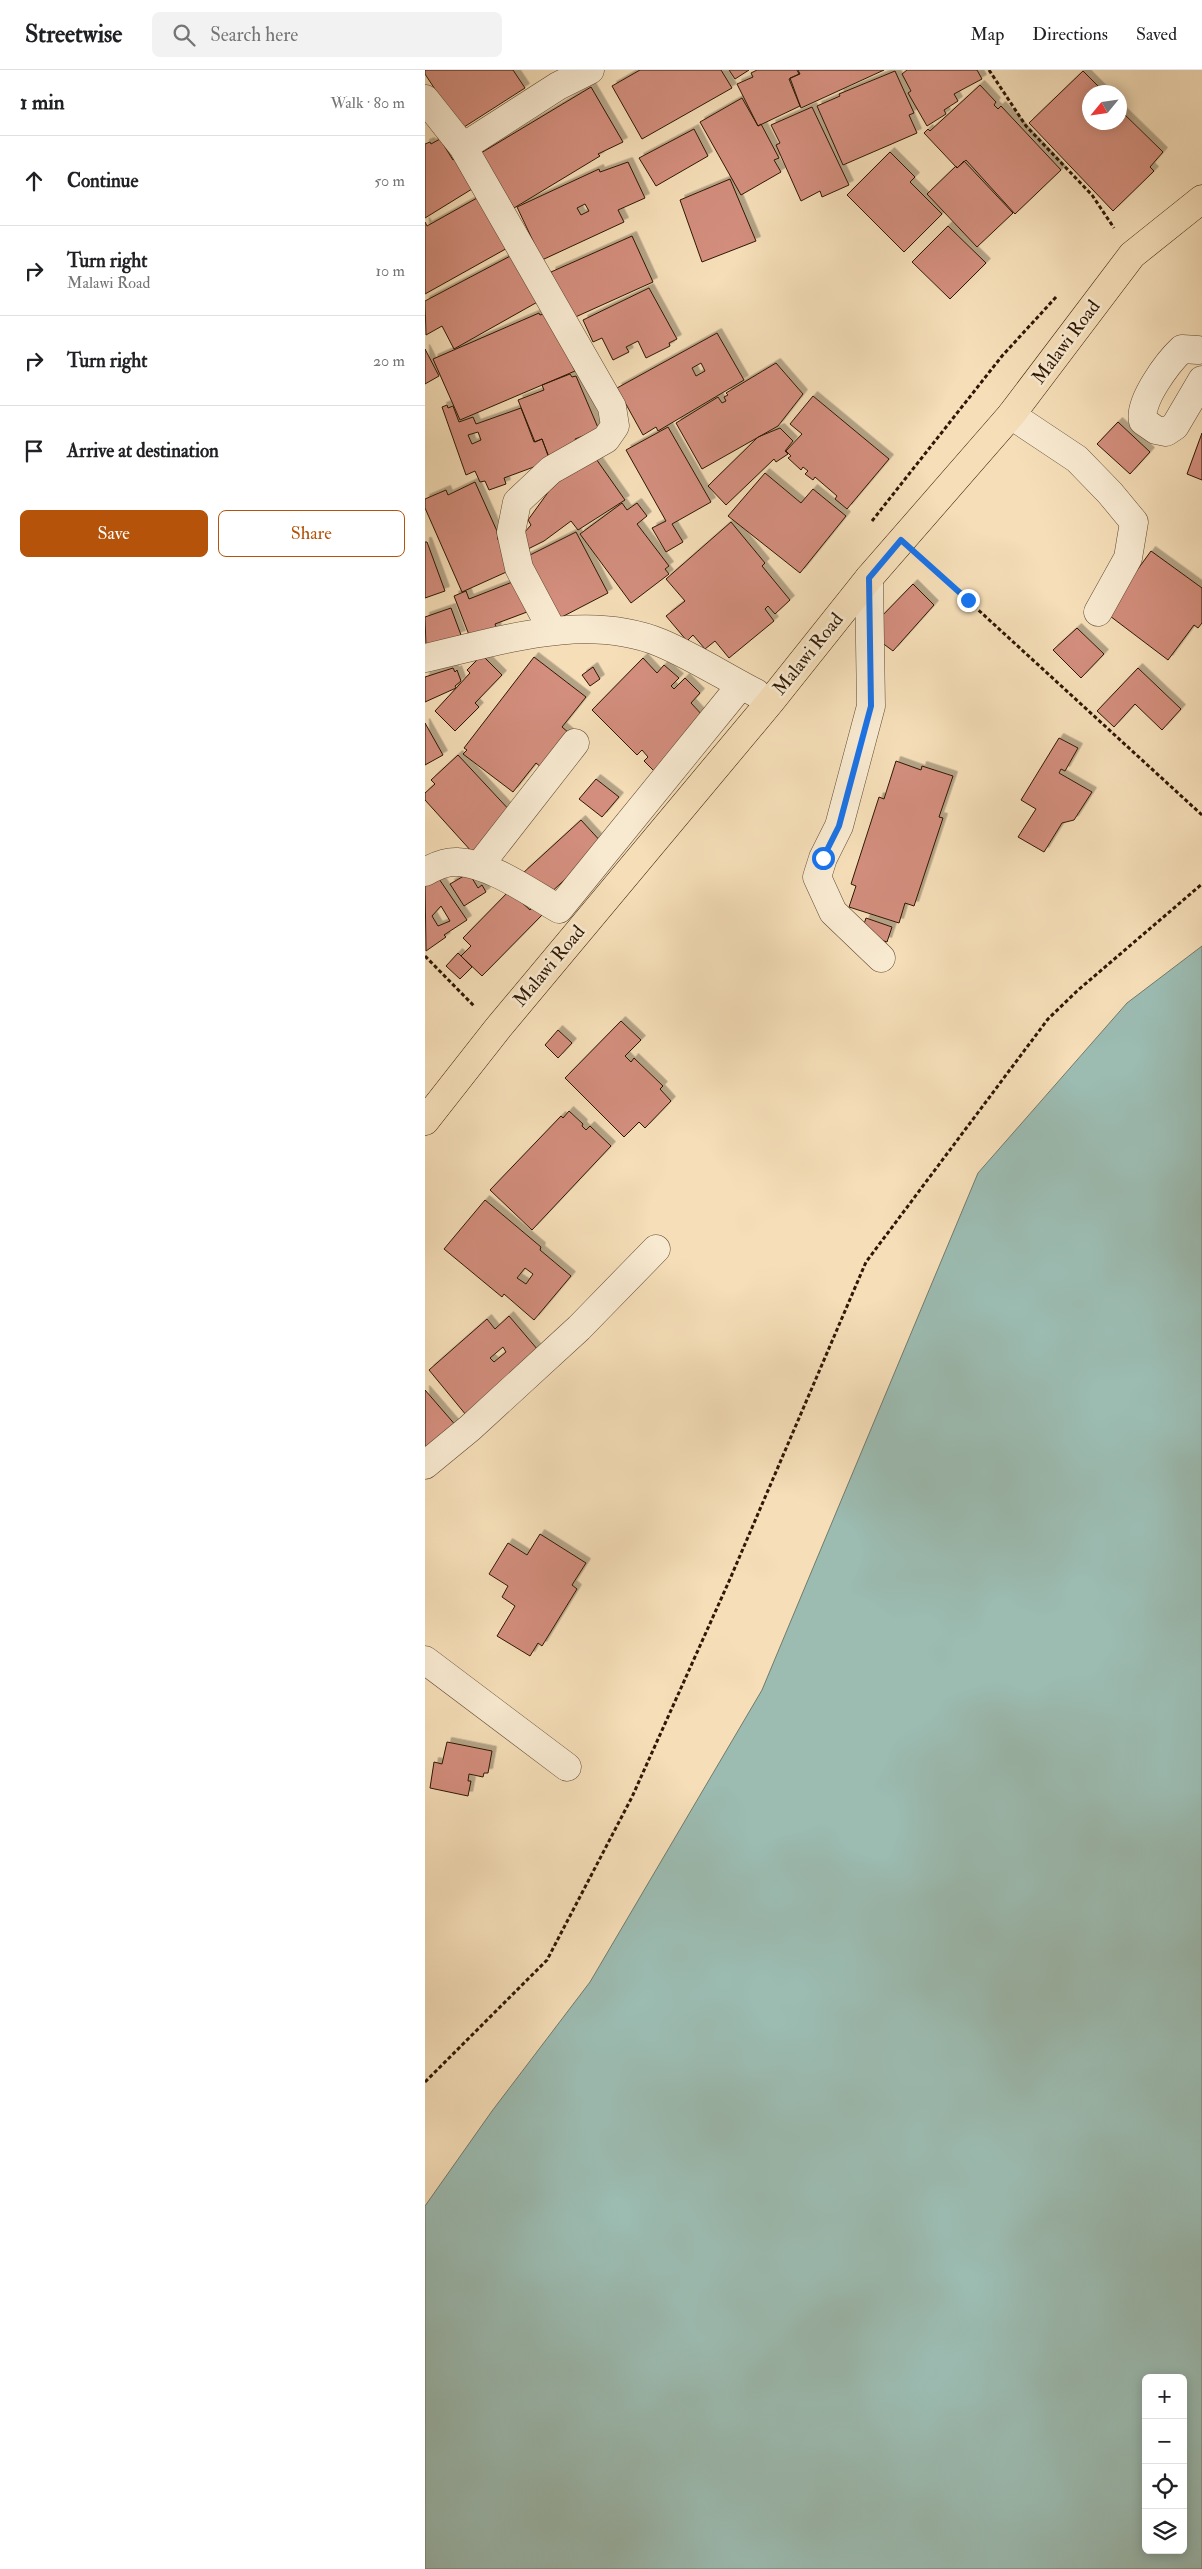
<!DOCTYPE html>
<meta charset="utf-8">
<style>
body{margin:0;font-family:"IM FELL Double Pica",serif;background:#f2f2f2;color:#202124}
.controls{position:absolute;right:15px;bottom:15px;display:grid;overflow:hidden;border-radius:8px;box-shadow:0 2px 12px #0003}
.controls button{width:45px;height:45px;display:grid;place-items:center;padding:0;border:0;border-bottom:1px solid #e0e0e0;background:#fff;color:#202124;font:25px sans-serif}
.compass{position:absolute;left:657px;top:15px;width:45px;height:45px;border-radius:50%;background:#fff;box-shadow:0 2px 12px #0003;rotate:241deg}
.stop{position:absolute;width:15px;height:15px;margin:-11px;border:4px solid #1a73e8;border-radius:50%;background:#fff}
.stop.end{background:#1a73e8;border-color:#fff;box-shadow:0 1px 5px #0008}
.list{margin:0;padding:0;list-style:none}
h2{display:flex;justify-content:space-between;align-items:center;height:65px;margin:0;padding:0 20px;font-size:21px}
h2 small{font-size:16px;font-weight:400;color:#757577}
.list li{display:grid;grid-template-columns:32px 1fr auto;gap:15px;align-items:center;box-sizing:border-box;height:90px;padding:0 20px;border-top:1px solid #e0e0e0}
.list b{display:block;font-size:19px;white-space:nowrap}
.list p{margin:0;font-size:16px;white-space:nowrap;color:#757577}
.list em{font-size:16px;font-style:normal;color:#757577}
.actions{display:flex;gap:10px;padding:15px 20px}
.actions a{flex:1;padding:11px 0;border:1px solid #b45309;border-radius:8px;text-align:center;font-size:18px;color:#b45309}
.actions .main{background:#b45309;color:#fff}
.icon{flex:none;width:28px;height:28px;fill:none;stroke:currentColor;stroke-width:2;stroke-linecap:round;stroke-linejoin:round}
.map{position:relative;flex:none;width:777px;height:2499px;overflow:hidden}
header{display:flex;align-items:center;gap:30px;box-sizing:border-box;height:70px;padding:0 25px;background:#fff;border-bottom:1px solid #e0e0e0}
header strong{font-size:24px}
nav{display:flex;gap:28px;margin-inline-start:auto;font-size:18px}
.search{width:350px;height:45px;background:#f2f2f2;display:flex;align-items:center;gap:12px;box-sizing:border-box;padding:0 18px;border-radius:8px;color:#757577;font-size:19px}
main{display:flex}
aside{flex:1;background:#fff}
.map>svg:first-child{display:block}
</style>
<header>
<strong>Streetwise</strong>
<div class="search"><svg class="icon" aria-label="search" viewBox="0 0 24 24"><circle cx="10" cy="10" r="6"/><path d="M15 15l6 6"/></svg>Search here</div>
<nav><a>Map</a><a>Directions</a><a>Saved</a></nav>
</header>
<main>
<aside>
<h2>1 min<small>Walk · 80 m</small></h2>
<ul class="list">
<li><svg class="icon" aria-label="ahead" viewBox="0 0 24 24"><path d="M12 20V5M6 11l6-6 6 6"/></svg><div><b>Continue</b></div><em>50 m</em></li>
<li><svg class="icon" aria-label="right" viewBox="0 0 24 24"><path d="M7 20v-9h11M14 6l5 5-5 5"/></svg><div><b>Turn right</b><p>Malawi Road</p></div><em>10 m</em></li>
<li><svg class="icon" aria-label="right" viewBox="0 0 24 24"><path d="M7 20v-9h11M14 6l5 5-5 5"/></svg><div><b>Turn right</b></div><em>20 m</em></li>
<li><svg class="icon" aria-label="arrive" viewBox="0 0 24 24"><path d="M6 21V4h12l-3 4 3 4H6"/></svg><div><b>Arrive at destination</b></div></li>
</ul>
<div class="actions"><a class="main">Save</a><a>Share</a></div>
</aside>
<div class="map">
<svg width="777" height="2499" viewBox="0 0 777 2499">
<defs>
<filter id="shadow"><feDropShadow dx="4.5" dy="-4.5" stdDeviation="0" flood-color="#0004"/></filter>
</defs>
<rect width="100%" height="100%" fill="#f5deb8"/>
<filter id="stains"><feTurbulence type="fractalNoise" baseFrequency=".004" numOctaves="4"/><feColorMatrix values="0 0 0 0 .2 0 0 0 0 .09 0 0 0 0 .02 0 0 0 .5 -.17"/></filter>
<radialGradient id="worn" r=".72"><stop offset=".6" stop-color="#630" stop-opacity="0"/><stop offset="1" stop-color="#630" stop-opacity=".3"/></radialGradient>
<path fill="#9cbcb2" stroke="#707a6c" fill-rule="evenodd" d="M777,876V2499H0V2136L67,2041L165,1912L337,1620L553,1103L702,933ZM721,2308H758V2480H721Z"/>
<path fill="#d38e7d" stroke="#2f1703" fill-rule="evenodd" filter="url(#shadow)" d="M0,0H88L100,18L36,59L0,4Z
M215,0H296L307,18L217,69L187,16Z
M304,0H324L310,9Z
M332,0H372L374,4L364,9L375,36L333,56L312,14L328,7L326,3Z
M373,0H459L376,38L365,8L375,4Z
M482,0H552L557,9L529,24L533,31L519,40L521,44L502,56L483,23L486,21L477,4Z
M470,1L489,43L484,45L492,63L418,95L392,36L415,26L414,24Z
M658,1L679,22H664V52H694V39L738,82L725,97L729,101L688,141L604,53Z
M555,15L571,32L569,35L573,39L576,36L636,100L590,144L541,90L532,98L499,63L503,59L505,61Z
M166,17L198,72L173,84L175,86L89,138L56,83Z
M317,28L333,56L336,54L354,88L349,90L356,102L316,125L275,52Z
M387,37L424,115L397,127L395,121L376,131L351,75L355,73L346,55Z
M269,59L283,86L231,116L214,88Z
M15,69L28,90L31,88L38,99L36,101L47,119L0,148V74L5,72L6,74Z
M465,82L490,107L485,112L517,144L479,182L422,125Z
M539,91L588,143L552,177L502,124L531,96L532,98Z
M203,92L220,128L193,140L199,152L117,190L92,137L174,99L175,102ZM160,134L164,141L156,145L152,138Z
M305,109L331,171L277,192L255,130Z
M52,128L86,176L0,224V152L2,156Z
M523,156L561,193L525,229L487,192Z
M207,166L228,212L146,249L126,202Z
M91,183L116,230L29,279L17,256L1,265L0,231Z
M224,218L252,269L244,273L245,276L221,288L213,271L201,277L204,282L188,290L177,268L168,272L158,250Z
M114,243L115,245L122,243L150,301L35,350L8,289Z
M292,263L319,310L233,361L231,357L218,365L192,318ZM276,293L280,301L271,306L267,298Z
M0,279L14,306L0,314Z
M351,293L378,324L353,356L277,399L251,353L293,327L297,333L301,331L299,327L303,325L301,323Z
M145,304L147,307L151,306L174,360L150,369L152,374L124,387L117,369L110,372L93,330L119,320L117,315Z
M388,326L464,389L422,439L410,429L412,426L390,407L388,410L380,404L383,401L378,397L376,400L363,388L366,386L361,381L377,364L365,354Z
M22,335L23,338L28,336L34,352L48,347L51,354L96,338L109,372L117,369L125,391L79,408L81,414L64,420L60,411L55,412L50,401L41,405L17,337ZM53,362L56,370L47,374L43,365Z
M693,352L725,382L705,404L672,374Z
M243,357L286,432L247,454L258,472L241,482L227,458L241,451L201,380Z
M355,358L368,371L360,381L363,384L351,392L349,389L301,435L283,416L333,367Z
M777,363V410L762,404Z
M169,386L200,430L153,460L146,451L119,471L103,479L99,463L106,455L103,450L124,421L157,391Z
M340,403L376,433L388,419L421,446L375,503L303,446Z
M50,412L72,461L73,470H75L88,499L37,522L0,438V429L21,420L23,425Z
M197,433L202,440L212,433L222,446L212,454L244,496L240,499L244,504L206,533L155,464Z
M306,452L340,493L337,496L365,530L350,544L343,536L340,539L349,551L304,588L290,571L280,579L268,565L262,571L241,546L260,531L241,509Z
M151,462L183,523L133,549L101,487Z
M0,472H2L20,521L0,528Z
M726,481L777,518V553L773,558L769,555L743,590L681,543Z
M90,511L102,542L70,554L72,559L46,570L29,526L41,521L44,529Z
M488,514L509,535L468,581L456,572L453,550Z
M26,538L36,565L1,577L0,547Z
M652,558L679,584L656,608L628,580Z
M57,585L77,605L50,633L54,637L30,661L10,641L45,603L42,600Z
M109,587L161,627L137,657L144,663L117,698L111,693L88,722L38,684L42,680L39,678Z
M218,588L232,603L239,595L254,608L246,616L249,619L260,608L275,623L266,633L279,647L229,701L219,691L223,687L217,680L212,685L167,640Z
M168,597L175,609L165,616L157,605Z
M28,598L30,602L32,600L36,611L30,616L31,618L0,632V607Z
M713,598L756,639L737,660L710,634L689,657L672,641Z
M0,653L18,685L0,695Z
M634,668L653,678L640,701L636,699L634,703L667,722L649,750L637,753L619,782L593,767L611,739L596,730Z
M33,685L88,744L47,782L0,730V723L10,714L6,710Z
M471,691L496,700L497,696L528,706L514,747L518,748L489,836L480,833L474,853L424,837L431,816L426,814L454,727L459,729Z
M171,709L194,727L177,747L154,729Z
M156,750L178,774L121,827L98,803Z
M10,803L42,850L19,865L21,867L1,881L0,810ZM16,836L25,851L13,856L7,846Z
M44,803L53,818L57,815L61,822L39,836L25,814Z
M88,817L95,831L105,840L108,836L117,845L57,906L36,886L46,876L38,868Z
M441,848L467,857L462,872L436,863Z
M33,883L47,897L35,909L21,896Z
M196,951L216,970L200,986L206,992L209,988L238,1016L235,1019L246,1031L220,1058L214,1052L199,1067L140,1008Z
M133,960L147,973L133,988L120,975Z
M144,1041L158,1054L157,1056L161,1060L165,1056L186,1076L107,1160L65,1120L136,1046L138,1048Z
M60,1130L116,1177L115,1180L146,1206L109,1250L79,1224L77,1227L19,1179ZM100,1198L108,1204L101,1214L92,1208Z
M84,1246L113,1280L46,1351L4,1300L62,1249L70,1259ZM78,1277L81,1282L69,1292L65,1288Z
M0,1320L33,1358L0,1386Z
M115,1464L161,1493L147,1515L152,1519L117,1576L113,1573L105,1586L72,1566L90,1536L77,1527L83,1516L64,1504L83,1473L102,1485Z
M22,1672L67,1681L63,1703H59L58,1707L44,1704L43,1711H46L43,1726L5,1718L9,1692L17,1694Z"/>
<g fill="none" stroke-linecap="round" stroke-linejoin="round">
<defs>
<path id="minor" d="M0,29L38,77L187,337L190,356L181,369L126,400L92,432L86,462L94,498L127,560
M38,77L133,16L165,0
M773,280L757,279C743,292 713,332 718,351L731,360L741,362L750,356L777,310
M586,345L652,389L685,423L709,452L703,488L673,542
M444,508L446,636L414,756L398,788L392,807L408,842L456,888
M0,588C76,571 160,542 236,573C269,587 300,607 331,623
M54,796L150,673
M0,802C10,796 21,791 33,792C66,794 106,823 134,839L316,615
M0,1395L45,1358L154,1258L231,1179
M0,1590L142,1697"/>
<path id="major" d="M0,1051L73,958L346,631L444,508L586,345L707,185L777,129"/>
</defs>
<use href="#minor" stroke="#604930" stroke-width="29"/>
<use href="#major" stroke="#2f1703" stroke-width="29"/>
<path stroke="#2f1703" stroke-width="3" stroke-dasharray="4 2.5" stroke-linecap="butt" d="M564,0L601,56L667,125L689,158
M447,451L577,286L632,226
M501,492L777,745
M0,886L49,936
M0,2012L122,1890L207,1727L305,1509L441,1192L623,949L652,921L777,814"/>
<use href="#minor" stroke="#f8ead1" stroke-width="28"/>
<use href="#major" stroke="#f5deb8" stroke-width="28"/>
</g>
<g fill="none" stroke-linecap="round" stroke-linejoin="round">
<path stroke="#1a73e8" stroke-width="6" d="M398,788L414,756L446,636L444,508L476,470L543,530"/>
</g>
<g text-anchor="middle" dominant-baseline="central" stroke-width="5" stroke-linejoin="round" paint-order="stroke">
<g font-size="19" fill="#2f1703" stroke="#f8ead1">
<text transform="translate(641 272) rotate(-53)">Malawi Road</text>
<text transform="translate(383 584) rotate(-51)">Malawi Road</text>
<text transform="translate(124 896) rotate(-50)">Malawi Road</text>
</g>
</g>
<rect width="100%" height="100%" filter="url(#stains)"/>
<rect width="100%" height="100%" fill="url(#worn)"/>
</svg>
<div class="controls">
<button>+</button>
<button>−</button>
<button><svg class="icon" aria-label="locate" viewBox="0 0 24 24"><circle cx="12" cy="12" r="6"/><path d="M12 2v4M12 18v4M2 12h4M18 12h4"/></svg></button>
<button><svg class="icon" aria-label="layers" viewBox="0 0 24 24"><path d="M12 4l9 5-9 5-9-5zM3 14l9 5 9-5"/></svg></button>
</div>
<svg class="compass" viewBox="-18 -18 36 36"><path d="M0-13l5 13h-10z" fill="#e53935"/><path d="M0 13l5-13h-10z" fill="#757577"/></svg>
<div class="stop" style="left:398px;top:788px"></div>
<div class="stop end" style="left:543px;top:530px"></div>
</div>
</main>
